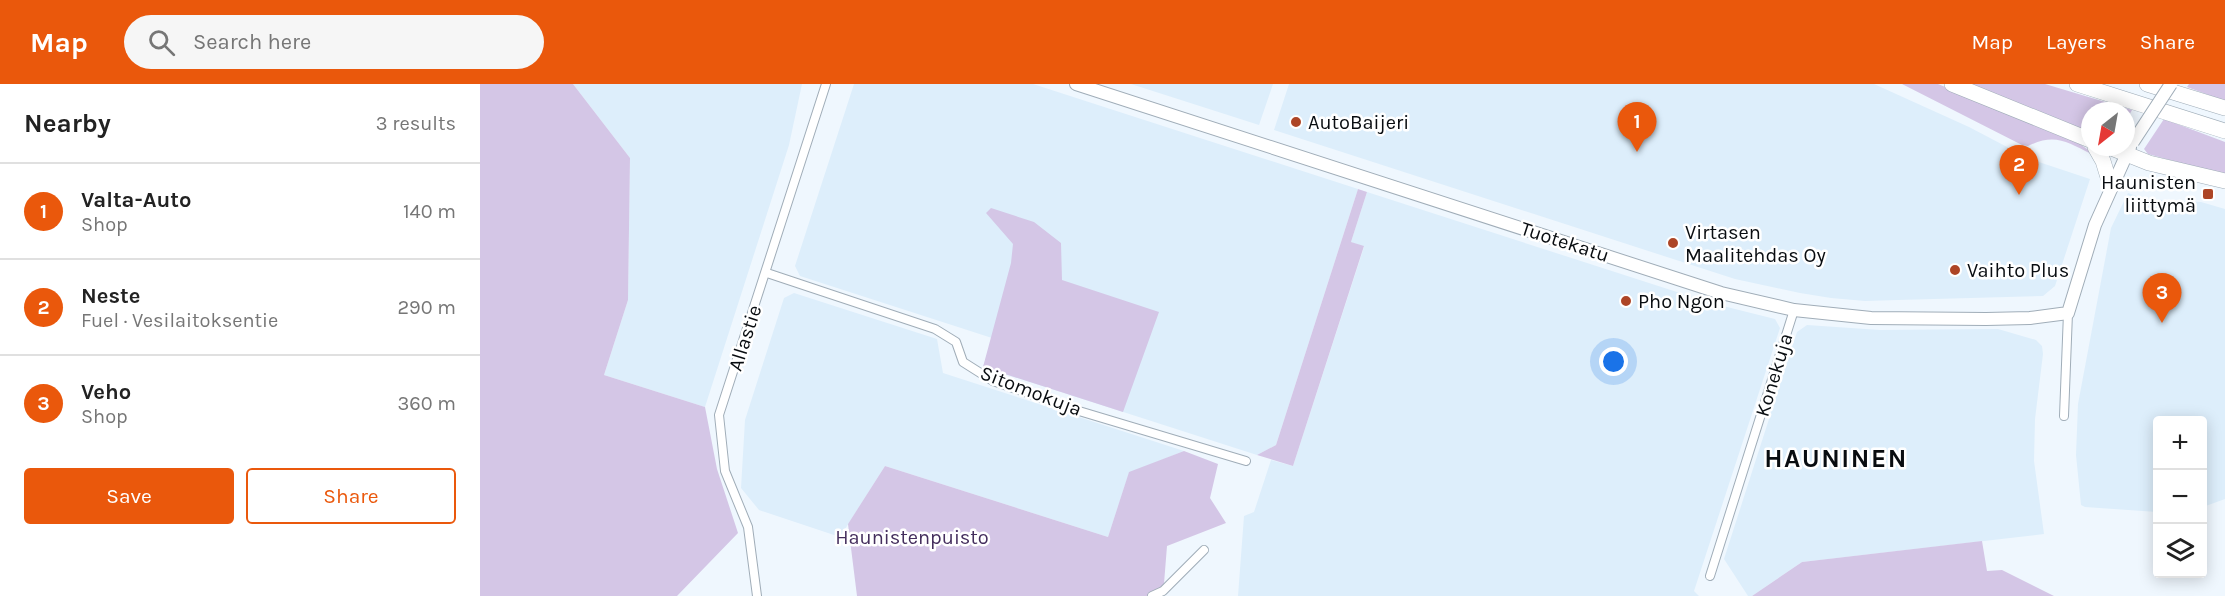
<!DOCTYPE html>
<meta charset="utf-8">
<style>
body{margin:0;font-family:Karla,sans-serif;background:#f6f6f6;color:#222}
.controls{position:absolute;right:18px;bottom:18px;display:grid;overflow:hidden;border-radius:6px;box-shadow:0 3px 15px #0003}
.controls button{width:54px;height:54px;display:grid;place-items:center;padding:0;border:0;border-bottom:2px solid #e0e0e0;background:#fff;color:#222;font:30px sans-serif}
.compass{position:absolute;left:1601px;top:18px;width:54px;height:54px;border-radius:50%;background:#fff;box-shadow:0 3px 15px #0003;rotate:211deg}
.you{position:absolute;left:1134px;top:278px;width:21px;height:21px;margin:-15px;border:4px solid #fff;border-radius:50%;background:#1a73e8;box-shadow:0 0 0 9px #1a73e833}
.badge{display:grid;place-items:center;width:39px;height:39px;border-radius:50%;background:#ea580c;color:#fff;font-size:20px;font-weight:700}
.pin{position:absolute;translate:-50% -50px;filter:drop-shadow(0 2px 3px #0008)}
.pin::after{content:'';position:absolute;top:32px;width:21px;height:18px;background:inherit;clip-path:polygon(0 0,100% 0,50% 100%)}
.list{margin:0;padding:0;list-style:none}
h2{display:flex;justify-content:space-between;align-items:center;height:78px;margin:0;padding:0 24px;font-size:26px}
h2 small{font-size:20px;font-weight:400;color:#767676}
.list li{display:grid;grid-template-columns:39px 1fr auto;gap:18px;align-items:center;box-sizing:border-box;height:96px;padding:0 24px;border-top:2px solid #e0e0e0}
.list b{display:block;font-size:22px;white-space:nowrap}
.list p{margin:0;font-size:20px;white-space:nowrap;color:#767676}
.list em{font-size:20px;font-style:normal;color:#767676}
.actions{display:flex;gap:12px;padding:18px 24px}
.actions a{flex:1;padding:14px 0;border:2px solid #ea580c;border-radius:6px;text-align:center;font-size:21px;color:#ea580c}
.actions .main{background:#ea580c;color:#fff}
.icon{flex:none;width:33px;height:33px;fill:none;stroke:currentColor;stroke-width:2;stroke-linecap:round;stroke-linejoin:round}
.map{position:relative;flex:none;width:1745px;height:512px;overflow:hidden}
header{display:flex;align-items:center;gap:36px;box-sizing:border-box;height:84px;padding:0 30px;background:#ea580c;color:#fff}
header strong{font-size:28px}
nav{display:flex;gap:33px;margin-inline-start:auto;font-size:21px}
.search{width:420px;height:54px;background:#f6f6f6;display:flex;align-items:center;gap:15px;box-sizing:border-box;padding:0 21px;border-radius:33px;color:#767676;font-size:22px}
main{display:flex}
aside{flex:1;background:#fff}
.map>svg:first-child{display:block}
</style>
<header>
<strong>Map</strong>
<div class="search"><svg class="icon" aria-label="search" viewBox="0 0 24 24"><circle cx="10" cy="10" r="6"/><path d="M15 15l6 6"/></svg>Search here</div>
<nav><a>Map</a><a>Layers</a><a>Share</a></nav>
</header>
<main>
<aside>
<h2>Nearby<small>3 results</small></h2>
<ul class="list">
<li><span class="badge">1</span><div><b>Valta-Auto</b><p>Shop</p></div><em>140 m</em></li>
<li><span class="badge">2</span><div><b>Neste</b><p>Fuel · Vesilaitoksentie</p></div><em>290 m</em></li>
<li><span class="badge">3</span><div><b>Veho</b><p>Shop</p></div><em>360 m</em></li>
</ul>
<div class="actions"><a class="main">Save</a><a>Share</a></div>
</aside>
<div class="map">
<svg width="1745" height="512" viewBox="0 0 1745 512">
<rect width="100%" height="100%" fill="#eff7fe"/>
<path fill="#ddeefb" d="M93,0H322L309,61L225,323L124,291L148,216L150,74Z
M374,0H553L878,105L796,361L777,371L503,283L512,254L320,192L315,182Z
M651,0H793L779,41Z
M809,0H1394L1489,43L1550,75L1610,95L1575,202L1563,212L1418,216L1385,217L1351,214L1320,209L1255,195L794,46Z
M887,108L1231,219L1295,235L1300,244L1214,507L1219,512H758L764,432L774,428L791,376L813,382L884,163L871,158Z
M1648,109L1665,115L1721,118L1745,125V415L1723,423L1722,336H1678L1677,428L1605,423L1601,421L1596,371L1598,320L1631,144Z
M314,209L457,255L463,289L704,367L649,389L628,453L405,382L360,453L279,426L261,404L265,336L304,214Z
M1327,241L1400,246L1518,245L1556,256L1562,262L1563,270L1555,335L1554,377L1564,450L1322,478L1272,512H1268L1244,475L1317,248Z"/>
<path fill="#d4c6e6" d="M0,0H93L150,74L148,216L124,291L225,323L237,385L258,449L197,512H0Z
M1422,0H1458L1596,57L1611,68V70C1587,58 1575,49 1548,62L1542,61Z
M1484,0H1565L1652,26L1646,37V27H1610V50Z
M1709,0H1745V17L1707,3Z
M1684,35L1745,58V91L1668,70L1664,65Z
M878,105L887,108L871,158L884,162L813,382L777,371L796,361Z
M511,124L554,138L581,159L582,196L679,228L643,328L503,283L531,179L533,160L506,129Z
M704,367L738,380L730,414L746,439L687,462L683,512H377L368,440L405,382L628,453L649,388Z
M1502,457L1507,487L1522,486L1574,512H1272L1322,478Z"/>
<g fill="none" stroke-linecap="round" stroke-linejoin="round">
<defs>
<path id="street" d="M287,189L455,245L476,258L483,278L513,297L599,327L766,377
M1584,332L1588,229
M1230,492L1314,226
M277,512L268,443L245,387L239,331L346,0
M672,512L683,507L724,466"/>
<path id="secondary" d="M596,0L1241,209L1314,226L1391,234L1506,235L1550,234L1588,229L1615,141L1650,63"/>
<path id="highway" d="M1472,0L1610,56
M1597,0L1745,47
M1667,0L1745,24
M1615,63L1623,77L1631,103
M1629,63L1669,79L1745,97"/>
</defs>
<use href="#street" stroke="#a0adb8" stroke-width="10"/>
<use href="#secondary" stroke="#a0adb8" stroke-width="14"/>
<use href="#highway" stroke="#a0adb8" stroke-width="16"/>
<use href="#street" stroke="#fff" stroke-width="8"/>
<use href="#secondary" stroke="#fff" stroke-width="12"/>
<use href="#highway" stroke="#fff" stroke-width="15"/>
<defs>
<path id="secondary-bridge" d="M1653,58L1691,0"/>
</defs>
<use href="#secondary-bridge" stroke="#a0adb8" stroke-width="14" stroke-linecap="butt"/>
<use href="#secondary-bridge" stroke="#fff" stroke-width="12"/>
</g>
<g fill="#ad4526" stroke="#fff" stroke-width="2">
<circle cx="816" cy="38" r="6"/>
<rect x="1722" y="104" width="12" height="12" rx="3"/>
<circle cx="1193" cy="159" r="6"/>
<circle cx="1475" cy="186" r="6"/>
<circle cx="1146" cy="217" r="6"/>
</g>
<g text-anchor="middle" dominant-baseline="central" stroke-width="5" stroke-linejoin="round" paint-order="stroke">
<g font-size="20" fill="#080c10" stroke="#fff" text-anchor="start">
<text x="828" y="38">AutoBaijeri</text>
<text x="1716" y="98" text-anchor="end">Haunisten<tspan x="1716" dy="23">liittymä</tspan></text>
<text x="1205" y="148">Virtasen<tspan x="1205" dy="23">Maalitehdas Oy</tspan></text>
<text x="1487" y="186">Vaihto Plus</text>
<text x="1158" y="217">Pho Ngon</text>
</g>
<g font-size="20" fill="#080c10" stroke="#fff">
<text transform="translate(1085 158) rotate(18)">Tuotekatu</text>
<text transform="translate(265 254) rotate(-72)">Allastie</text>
<text transform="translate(1294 291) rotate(-73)">Konekuja</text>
<text transform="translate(551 307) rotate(21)">Sitomokuja</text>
</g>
<g font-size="20" fill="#442e5d" stroke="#fff">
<text x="432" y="453">Haunistenpuisto</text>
</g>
<g font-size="26" font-weight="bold" letter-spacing="1.5" fill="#080c10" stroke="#fff">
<text x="1356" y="374">HAUNINEN</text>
</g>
</g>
</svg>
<div class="controls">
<button>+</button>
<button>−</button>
<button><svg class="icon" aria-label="layers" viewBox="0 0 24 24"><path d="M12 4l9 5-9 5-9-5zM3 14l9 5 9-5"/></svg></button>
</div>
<svg class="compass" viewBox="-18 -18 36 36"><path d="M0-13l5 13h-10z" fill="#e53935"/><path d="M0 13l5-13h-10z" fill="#767676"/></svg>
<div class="you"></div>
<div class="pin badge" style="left:1157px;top:68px">1</div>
<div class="pin badge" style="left:1539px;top:111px">2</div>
<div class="pin badge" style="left:1682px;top:239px">3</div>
</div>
</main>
